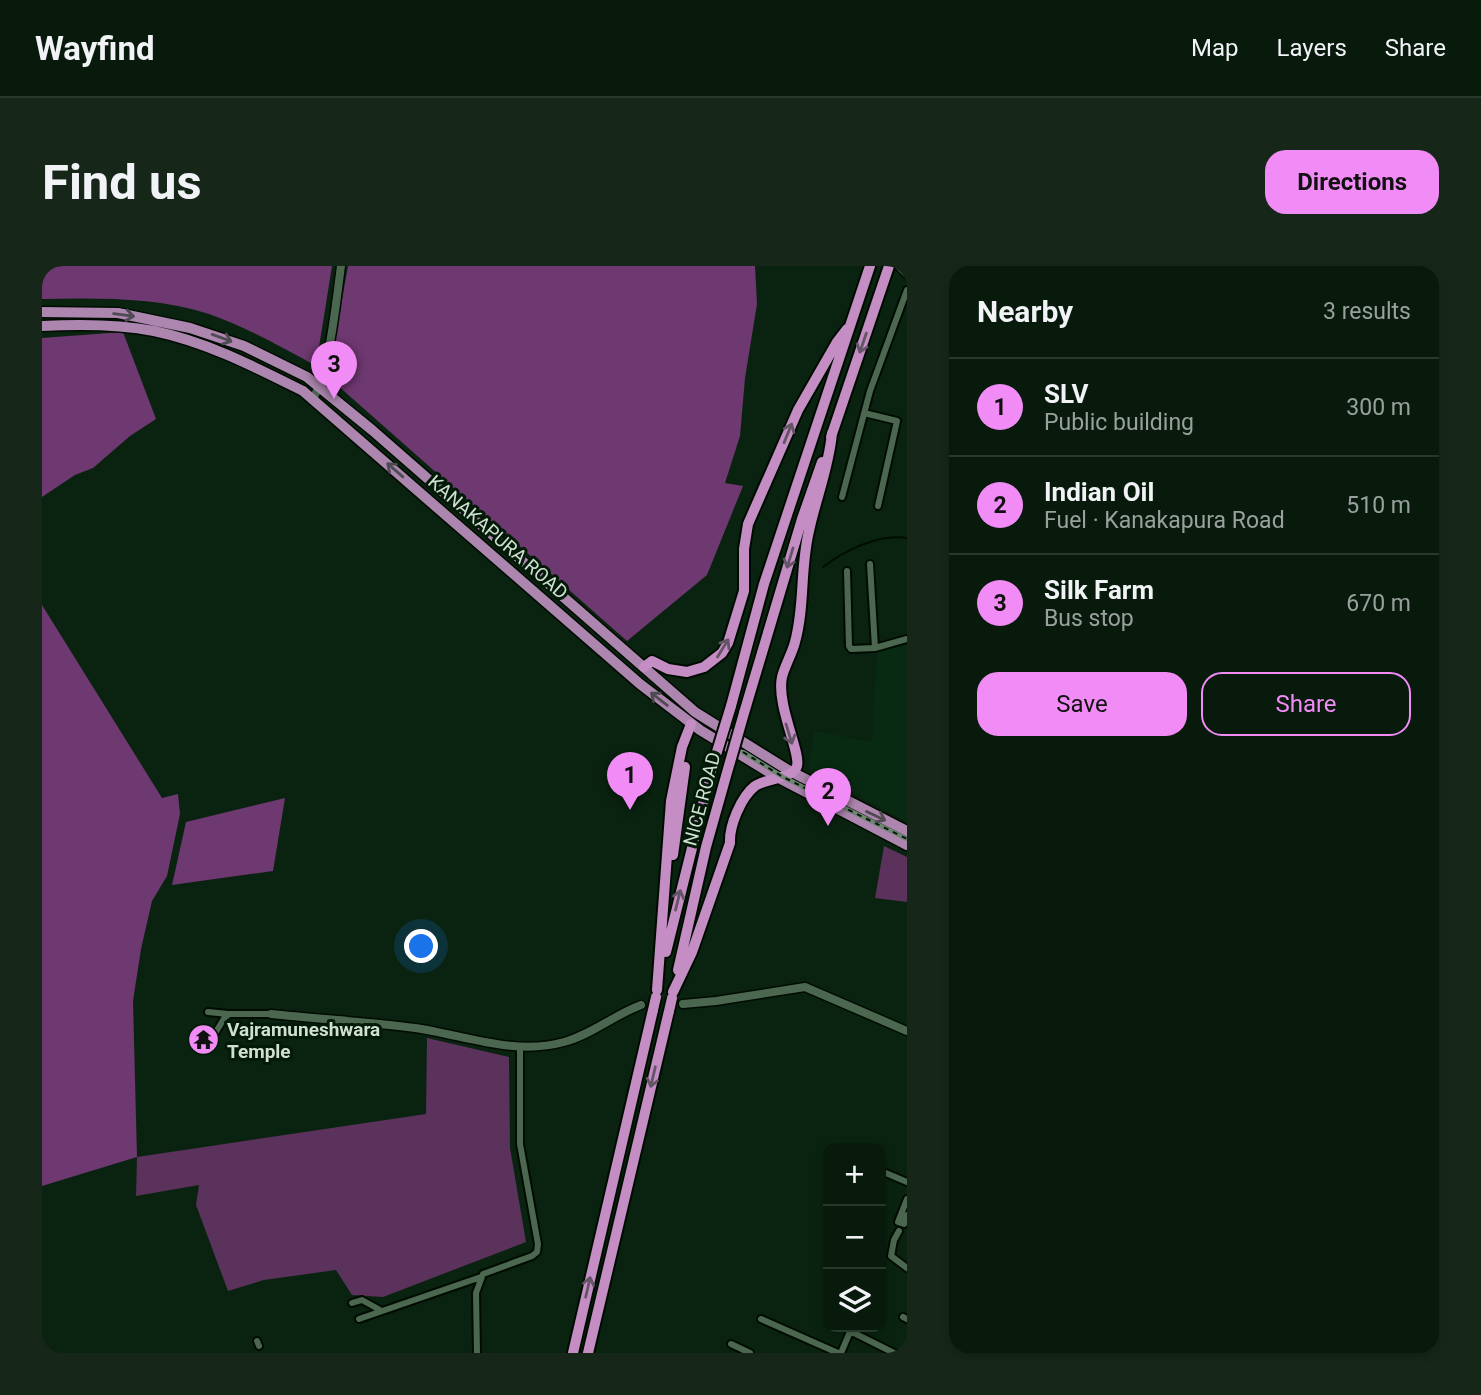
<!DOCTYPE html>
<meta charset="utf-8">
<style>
body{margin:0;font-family:Roboto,sans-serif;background:#16271a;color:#f1f3f6}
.controls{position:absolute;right:21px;bottom:21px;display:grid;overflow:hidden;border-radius:14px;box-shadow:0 4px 10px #0003}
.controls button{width:63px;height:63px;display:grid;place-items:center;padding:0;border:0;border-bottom:2px solid #29382d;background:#081a0c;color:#f1f3f6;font:35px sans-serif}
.you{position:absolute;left:380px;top:681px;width:24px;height:24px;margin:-18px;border:5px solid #fff;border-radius:50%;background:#1a73e8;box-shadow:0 0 0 10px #1a73e833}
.badge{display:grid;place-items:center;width:46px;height:46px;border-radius:50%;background:#f18bf5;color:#111;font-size:23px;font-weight:700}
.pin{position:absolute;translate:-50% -58px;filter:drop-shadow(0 2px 4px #0008)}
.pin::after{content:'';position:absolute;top:37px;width:24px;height:21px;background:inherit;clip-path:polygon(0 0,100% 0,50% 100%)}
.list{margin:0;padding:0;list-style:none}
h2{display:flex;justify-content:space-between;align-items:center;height:91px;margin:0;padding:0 28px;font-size:30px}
h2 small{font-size:23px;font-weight:400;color:#98a19d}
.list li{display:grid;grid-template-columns:46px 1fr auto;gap:21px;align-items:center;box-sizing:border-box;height:98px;padding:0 28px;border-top:2px solid #29382d}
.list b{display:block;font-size:26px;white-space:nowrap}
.list p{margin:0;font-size:23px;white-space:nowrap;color:#98a19d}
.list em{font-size:23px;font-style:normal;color:#98a19d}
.actions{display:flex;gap:14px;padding:21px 28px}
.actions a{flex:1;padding:16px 0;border:2px solid #f18bf5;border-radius:21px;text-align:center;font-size:24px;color:#f18bf5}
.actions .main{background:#f18bf5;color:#111}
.icon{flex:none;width:38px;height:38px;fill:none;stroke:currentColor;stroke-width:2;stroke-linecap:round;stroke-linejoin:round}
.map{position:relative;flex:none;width:865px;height:1087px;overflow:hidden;border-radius:21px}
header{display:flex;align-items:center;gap:42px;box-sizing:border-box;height:98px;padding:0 35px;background:#081a0c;border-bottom:2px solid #29382d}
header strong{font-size:33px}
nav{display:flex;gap:38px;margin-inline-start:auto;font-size:24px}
.intro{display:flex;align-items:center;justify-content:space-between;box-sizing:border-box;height:168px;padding:0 42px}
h1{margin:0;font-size:49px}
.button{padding:18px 32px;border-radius:21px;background:#f18bf5;color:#111;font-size:24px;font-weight:700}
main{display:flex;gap:42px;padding:0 42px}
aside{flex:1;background:#081a0c;border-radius:21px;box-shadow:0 4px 10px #0003}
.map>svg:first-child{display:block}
</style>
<header>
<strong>Wayfind</strong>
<nav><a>Map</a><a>Layers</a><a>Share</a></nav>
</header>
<div class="intro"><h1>Find us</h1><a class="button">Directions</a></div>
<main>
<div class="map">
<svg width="865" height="1087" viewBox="0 0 865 1087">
<rect width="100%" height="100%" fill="#0a2310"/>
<path fill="#092a12" d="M865,375V556L766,502L773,465L830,476L835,384Z"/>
<path fill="#5a325b" d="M842,580L865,591V636L833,632Z
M385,772L467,791L468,882L484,976L341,1031L310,1029L294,1004L222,1014L186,1025L154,939L157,919L94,930L95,891L384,848Z"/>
<path fill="#6e3870" d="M0,0H290L274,100C240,81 204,61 167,48C114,31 55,32 0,33Z
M306,0H713L715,38L703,112L698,170L683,217L701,220L665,309L585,375L286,111Z
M81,66L114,153L88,170L51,202L33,209L0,231V72Z
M0,339L120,532L136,528L138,548L125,610L110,635L99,683L91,735L95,891L0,920Z
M243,532L231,605L130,619L144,556Z"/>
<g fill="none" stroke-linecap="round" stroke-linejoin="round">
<path stroke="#000e02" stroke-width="2" d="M781,301C803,284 836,268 865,272"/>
<defs>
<path id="minor" d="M822,147L855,155L836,240
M800,231L828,125L865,24
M828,298L833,382
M805,305L807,380L809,383L833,382L865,373
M166,746L186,748
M172,769L183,751L188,748H229
M839,905L865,916
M865,933L856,956L862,958L865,949
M857,965L852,974L849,990L865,1002
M310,1037L320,1034L338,1044
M861,1051L865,1053
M317,1053L439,1011
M719,1053L796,1087
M808,1065L852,1087
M215,1075L217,1080
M689,1078L708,1087
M435,1087L434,1027L441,1008L490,990L495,986L496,978L478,878V780
M799,1087L810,1061"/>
<path id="tertiary" d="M857,0L865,8
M271,133C288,102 294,36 299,0
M641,738L674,735L763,721L865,765
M229,748C277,753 326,756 373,762C422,769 472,790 522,776C549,769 572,749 599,739"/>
<path id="trunk" d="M0,46L76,47L148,62L202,80L265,111L330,164L653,446L746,504L865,565
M0,60C37,58 76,58 112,65C165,76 213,101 261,125L598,418L658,464L735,511L865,579"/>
<path id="motorway" d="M789,171L847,0
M602,401L610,395L626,403L645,406L662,401L680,387L686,377L702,325V283L706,258L756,144L795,76L805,63
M689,440L722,318L828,0
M702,447L760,253L780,196
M631,589L643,501
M624,686L670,502
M636,704L664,581L684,510
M615,724L629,535L640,481L649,458
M631,726L650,686L688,577C687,560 699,531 713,520C724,512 751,513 755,500C759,487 734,438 740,411C743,399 750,388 753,376C763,340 758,302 767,265C774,232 787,201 790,167
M531,1087L611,744
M546,1087L627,745"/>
</defs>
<use href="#minor" stroke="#000c01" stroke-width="10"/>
<use href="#tertiary" stroke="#000c01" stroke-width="11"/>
<use href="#trunk" stroke="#000c01" stroke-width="13"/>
<use href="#motorway" stroke="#000c01" stroke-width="14"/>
<use href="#minor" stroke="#4c6750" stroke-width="6"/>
<use href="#tertiary" stroke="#4c6750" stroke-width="8"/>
<use href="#trunk" stroke="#ac86ae" stroke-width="10"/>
<use href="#motorway" stroke="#c48ec5" stroke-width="10"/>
<defs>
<path id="rail" d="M701,486L741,511L865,573"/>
</defs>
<use href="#rail" stroke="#718575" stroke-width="4.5"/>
<use href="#rail" stroke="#021a07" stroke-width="2" stroke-dasharray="5" stroke-linecap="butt"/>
<defs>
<path id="motorway-bridge" d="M670,502L689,440
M684,510L702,447
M611,744L614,731
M627,745L630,732"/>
</defs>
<use href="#motorway-bridge" stroke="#000c01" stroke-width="14" stroke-linecap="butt"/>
<use href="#motorway-bridge" stroke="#c48ec5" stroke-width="10"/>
</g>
<defs><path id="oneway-shaft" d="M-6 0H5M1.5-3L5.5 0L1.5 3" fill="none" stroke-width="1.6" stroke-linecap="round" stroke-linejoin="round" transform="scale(1.75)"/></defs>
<g stroke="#4e4b52">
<use href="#oneway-shaft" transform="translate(82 49) rotate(7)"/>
<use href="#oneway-shaft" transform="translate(180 72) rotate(20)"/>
<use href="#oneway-shaft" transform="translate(353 204) rotate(-139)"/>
<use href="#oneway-shaft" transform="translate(617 433) rotate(-142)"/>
<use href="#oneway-shaft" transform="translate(834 550) rotate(25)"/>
</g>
<g stroke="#635466">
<use href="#oneway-shaft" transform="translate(821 77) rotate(109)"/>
<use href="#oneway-shaft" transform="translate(746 167) rotate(-68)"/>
<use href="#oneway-shaft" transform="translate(748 292) rotate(107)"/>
<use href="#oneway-shaft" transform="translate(681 382) rotate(-58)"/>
<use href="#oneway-shaft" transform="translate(747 468) rotate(73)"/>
<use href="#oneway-shaft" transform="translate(636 634) rotate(-76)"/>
<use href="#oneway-shaft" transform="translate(611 811) rotate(103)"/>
<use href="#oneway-shaft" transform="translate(546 1021) rotate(-77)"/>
</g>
<defs>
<symbol id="temple-disc" viewBox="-11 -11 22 22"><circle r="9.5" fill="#f18bf5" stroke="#021a07"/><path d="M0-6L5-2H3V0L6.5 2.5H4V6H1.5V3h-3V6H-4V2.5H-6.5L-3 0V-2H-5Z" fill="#111"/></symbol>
</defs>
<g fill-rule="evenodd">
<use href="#temple-disc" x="144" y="756" width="35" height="35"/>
</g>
<g text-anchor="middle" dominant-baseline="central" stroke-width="6" stroke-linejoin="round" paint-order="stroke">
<g font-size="19" fill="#d0dfd2" stroke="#021a07">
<text transform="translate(456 271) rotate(41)">KANAKAPURA ROAD</text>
<text transform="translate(660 533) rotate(-75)">NICE ROAD</text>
</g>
<g font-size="19" font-weight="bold" fill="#d0dfd2" stroke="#021a07" text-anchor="start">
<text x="185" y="763">Vajramuneshwara<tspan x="185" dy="22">Temple</tspan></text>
</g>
</g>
</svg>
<div class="controls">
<button>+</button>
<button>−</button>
<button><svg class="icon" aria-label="layers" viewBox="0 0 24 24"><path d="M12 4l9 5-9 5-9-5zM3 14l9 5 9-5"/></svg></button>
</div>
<div class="you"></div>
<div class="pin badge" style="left:588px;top:544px">1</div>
<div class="pin badge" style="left:786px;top:560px">2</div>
<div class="pin badge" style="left:292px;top:133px">3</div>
</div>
<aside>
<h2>Nearby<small>3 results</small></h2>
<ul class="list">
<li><span class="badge">1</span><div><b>SLV</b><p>Public building</p></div><em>300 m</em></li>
<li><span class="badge">2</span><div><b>Indian Oil</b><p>Fuel · Kanakapura Road</p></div><em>510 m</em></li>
<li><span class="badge">3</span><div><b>Silk Farm</b><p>Bus stop</p></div><em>670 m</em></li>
</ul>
<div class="actions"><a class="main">Save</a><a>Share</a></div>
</aside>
</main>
